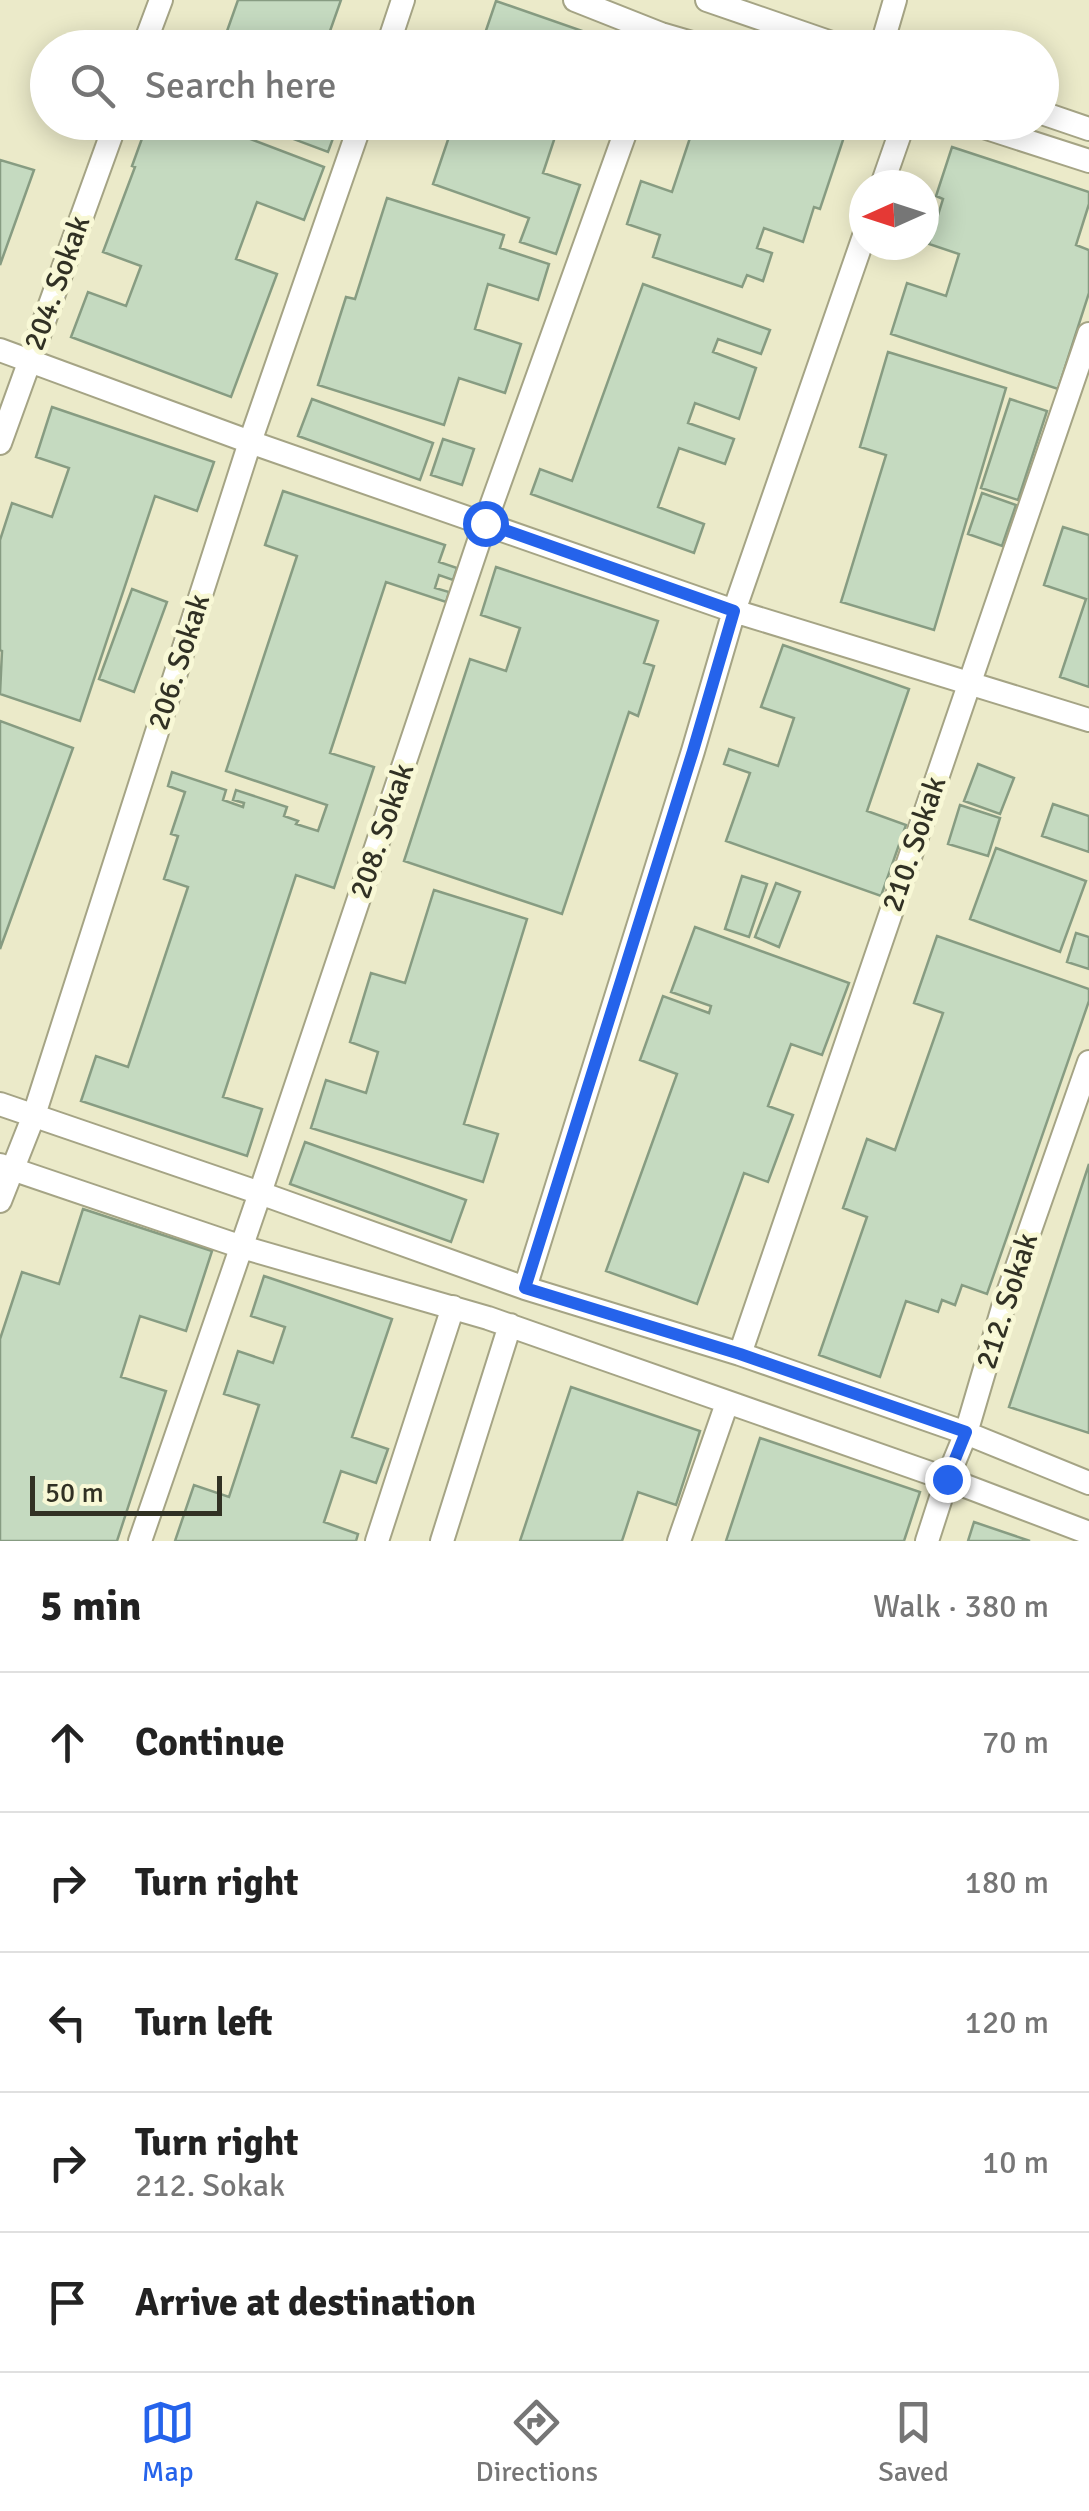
<!DOCTYPE html>
<meta charset="utf-8">
<style>
body{margin:0;font-family:Signika,sans-serif;background:#f6f6f6;color:#222}
.compass{position:absolute;left:849px;top:170px;width:90px;height:90px;border-radius:50%;background:#fff;box-shadow:0 5px 25px #0003;rotate:267deg}
.scale{position:absolute;left:30px;bottom:25px;width:192px;box-sizing:border-box;padding-left:10px;border:5px solid #313124;border-top:0;font-size:28px;line-height:35px;white-space:nowrap;color:#313124;-webkit-text-stroke:8px #f8f8d6;paint-order:stroke}
.stop{position:absolute;width:30px;height:30px;margin:-22px;border:8px solid #2563eb;border-radius:50%;background:#fff}
.stop.end{background:#2563eb;border-color:#fff;box-shadow:0 2px 10px #0008}
.list{margin:0;padding:0;list-style:none}
h2{display:flex;justify-content:space-between;align-items:center;height:130px;margin:0;padding:0 40px;font-size:42px}
h2 small{font-size:32px;font-weight:400;color:#767676}
.list li{display:grid;grid-template-columns:65px 1fr auto;gap:30px;align-items:center;box-sizing:border-box;height:140px;padding:0 40px;border-top:2px solid #e0e0e0}
.list b{display:block;font-size:38px;white-space:nowrap}
.list p{margin:0;font-size:32px;white-space:nowrap;color:#767676}
.list em{font-size:32px;font-style:normal;color:#767676}
.icon{flex:none;width:55px;height:55px;fill:none;stroke:currentColor;stroke-width:2;stroke-linecap:round;stroke-linejoin:round}
.map{position:relative;flex:none;width:1089px;height:1541px;overflow:hidden}
.search{position:absolute;background:#fff;box-shadow:0 5px 25px #0003;left:30px;right:30px;top:30px;height:110px;display:flex;align-items:center;gap:25px;box-sizing:border-box;padding:0 35px;border-radius:55px;color:#767676;font-size:38px}
.sheet{height:830px;background:#fff}
nav{display:flex;justify-content:space-around;align-items:center;box-sizing:border-box;height:140px;border-top:2px solid #e0e0e0;background:#fff;font-size:28px;color:#767676}
nav a{display:grid;justify-items:center;gap:5px}
nav .on{color:#2563eb}
.map>svg:first-child{display:block}
</style>
<div class="map">
<svg width="1089" height="1541" viewBox="0 0 1089 1541">
<rect width="100%" height="100%" fill="#ebeac9"/>
<path fill="#c5dac0" stroke="#879c82" stroke-width="2.5" d="M238,0H341L324,48H221Z
M496,1L591,34L587,48H480Z
M148,122H206L324,167L304,220L257,202L236,259L277,274L231,397L71,337L88,292L126,306L141,266L103,252L135,167L132,166Z
M248,122H339L328,152Z
M454,122H560L543,173L580,185L556,254L520,242L529,218L433,184Z
M674,122H849L820,209L814,207L803,242L764,228L757,248L772,253L763,281L747,275L742,287L653,257L660,235L627,224L641,181L672,192L693,129Z
M952,147L1089,192V204L1076,245L1089,250V293L1058,389L891,334L907,283L946,296L959,254L929,244L943,199L936,196Z
M0,160L34,170L0,265Z
M387,198L504,235L500,248L549,264L538,300L488,284L475,329L521,344L505,393L459,378L444,425L318,385L346,297L355,299Z
M643,284L770,330L761,354L718,339L713,352L756,368L739,419L695,403L688,423L734,439L725,464L679,448L658,507L704,524L694,553L531,494L540,469L572,481Z
M888,352L1006,388L934,630L841,602L886,455L860,447Z
M312,399L433,443L420,480L298,436Z
M1010,399L1047,411L1018,500L981,488Z
M52,407L214,462L197,511L155,496L80,721L0,694L2,651L0,650V540L12,503L52,517L69,468L36,457Z
M443,439L474,449L462,485L431,475Z
M283,491L445,545L439,562L457,568L453,580L439,575L435,588L449,592L446,602L386,582L330,753L374,767L334,888L296,875L223,1097L262,1109L247,1156L81,1101L96,1056L128,1067L188,887L164,879L178,836L171,834L185,792L168,786L172,772L226,790L223,800L243,807L244,803L233,800L236,790L287,807L284,816L298,821L296,824L318,831L327,805L226,771L297,556L265,545Z
M982,493L1016,505L1002,546L968,534Z
M1063,527L1089,535V687L1060,677L1086,599L1044,585Z
M496,567L658,621L644,663L654,666L638,716L629,712L562,914L404,861L470,659L506,671L520,628L481,615Z
M132,589L167,602L134,692L99,679Z
M783,645L909,689L867,811L906,825L881,896L726,841L750,773L724,764L729,749L778,766L794,718L761,707Z
M0,721L73,748L0,949Z
M978,764L1014,778L1000,814L964,801Z
M1053,804L1089,816V852L1042,836Z
M960,805L1000,818L988,856L948,844Z
M996,848L1086,881L1060,952L970,919Z
M742,876L767,884L749,937L725,929Z
M776,883L800,892L779,947L755,937Z
M434,890L527,919L464,1124L498,1134L483,1182L311,1128L326,1080L366,1093L378,1052L350,1042L371,973L405,983Z
M695,927L849,983L822,1055L791,1044L768,1106L793,1115L768,1182L744,1173L697,1304L606,1271L677,1074L640,1060L663,996L709,1013L711,1006L671,992Z
M1076,933L1089,937V969L1067,962Z
M937,936L1089,989V1001L987,1294L962,1285L955,1305L942,1300L938,1312L906,1301L880,1377L819,1355L867,1217L843,1208L867,1139L895,1150L943,1013L914,1003Z
M305,1142L466,1200L451,1242L290,1184Z
M1089,1164V1433L1009,1407Z
M83,1209L212,1251L186,1331L140,1316L121,1377L166,1391L117,1541H0V1339L22,1272L59,1284Z
M264,1276L392,1319L352,1437L388,1449L376,1483L341,1471L324,1522L358,1534L356,1541H175L194,1485L229,1497L259,1405L224,1394L238,1351L273,1363L285,1327L251,1316Z
M571,1387L700,1431L676,1505L638,1492L622,1541H520Z
M760,1438L920,1492L904,1541H726Z
M974,1522L1030,1541H968Z"/>
<g fill="none" stroke-linecap="round" stroke-linejoin="round">
<defs>
<path id="minor" d="M575,0L661,34L709,48
M707,0L846,48
M143,48L161,0
M387,48L403,0
M881,48L895,0
M1042,113L1089,129
M968,122L1089,161
M882,185L904,122
M0,350L250,442L734,611L1089,720
M0,443L116,122
M0,1104L260,1193L525,1288L740,1354L966,1433L1089,1483
M0,1165L242,1247L488,1318L947,1479L1089,1533
M0,1201L34,1115L250,442L361,122
M525,1288L693,751L734,611L864,236
M740,1354L1089,334
M140,1541L260,1193L485,523L629,122
M377,1541L453,1307
M442,1541L510,1325
M679,1541L727,1403
M927,1541L947,1479L966,1433L1004,1304L1089,1062"/>
</defs>
<use href="#minor" stroke="#a5a485" stroke-width="26"/>
<use href="#minor" stroke="#fff" stroke-width="22"/>
</g>
<g fill="none" stroke-linecap="round" stroke-linejoin="round">
<path stroke="#2563eb" stroke-width="12" d="M485,523L734,611L693,751L525,1288L740,1354L966,1432L947,1479"/>
</g>
<g text-anchor="middle" dominant-baseline="central" stroke-width="10" stroke-linejoin="round" paint-order="stroke">
<g font-size="30" fill="#313124" stroke="#f8f8d6">
<text transform="translate(57 283) rotate(-70)">204. Sokak</text>
<text transform="translate(179 662) rotate(-72)">206. Sokak</text>
<text transform="translate(382 831) rotate(-71)">208. Sokak</text>
<text transform="translate(914 844) rotate(-71)">210. Sokak</text>
<text transform="translate(1007 1301) rotate(-72)">212. Sokak</text>
</g>
</g>
</svg>
<svg class="compass" viewBox="-18 -18 36 36"><path d="M0-13l5 13h-10z" fill="#e53935"/><path d="M0 13l5-13h-10z" fill="#767676"/></svg>
<div class="scale">50 m</div>
<div class="stop" style="left:485px;top:523px"></div>
<div class="stop end" style="left:947px;top:1479px"></div>
<div class="search"><svg class="icon" aria-label="search" viewBox="0 0 24 24"><circle cx="10" cy="10" r="6"/><path d="M15 15l6 6"/></svg>Search here</div>
</div>
<section class="sheet">
<h2>5 min<small>Walk · 380 m</small></h2>
<ul class="list">
<li><svg class="icon" aria-label="ahead" viewBox="0 0 24 24"><path d="M12 20V5M6 11l6-6 6 6"/></svg><div><b>Continue</b></div><em>70 m</em></li>
<li><svg class="icon" aria-label="right" viewBox="0 0 24 24"><path d="M7 20v-9h11M14 6l5 5-5 5"/></svg><div><b>Turn right</b></div><em>180 m</em></li>
<li><svg class="icon" aria-label="left" viewBox="0 0 24 24"><path d="M17 20v-9H6M10 6l-5 5 5 5"/></svg><div><b>Turn left</b></div><em>120 m</em></li>
<li><svg class="icon" aria-label="right" viewBox="0 0 24 24"><path d="M7 20v-9h11M14 6l5 5-5 5"/></svg><div><b>Turn right</b><p>212. Sokak</p></div><em>10 m</em></li>
<li><svg class="icon" aria-label="arrive" viewBox="0 0 24 24"><path d="M6 21V4h12l-3 4 3 4H6"/></svg><div><b>Arrive at destination</b></div></li>
</ul>
</section>
<nav>
<a class="on"><svg class="icon" aria-label="map" viewBox="0 0 24 24"><path d="M3 6l6-2 6 2 6-2v14l-6 2-6-2-6 2zM9 4v14M15 6v14"/></svg>Map</a>
<a><svg class="icon" aria-label="directions" viewBox="0 0 24 24"><path d="M12 3l9 9-9 9-9-9zM9 14v-3h6M13 9l2 2-2 2"/></svg>Directions</a>
<a><svg class="icon" aria-label="saved" viewBox="0 0 24 24"><path d="M7 4h10v16l-5-4-5 4z"/></svg>Saved</a>
</nav>
